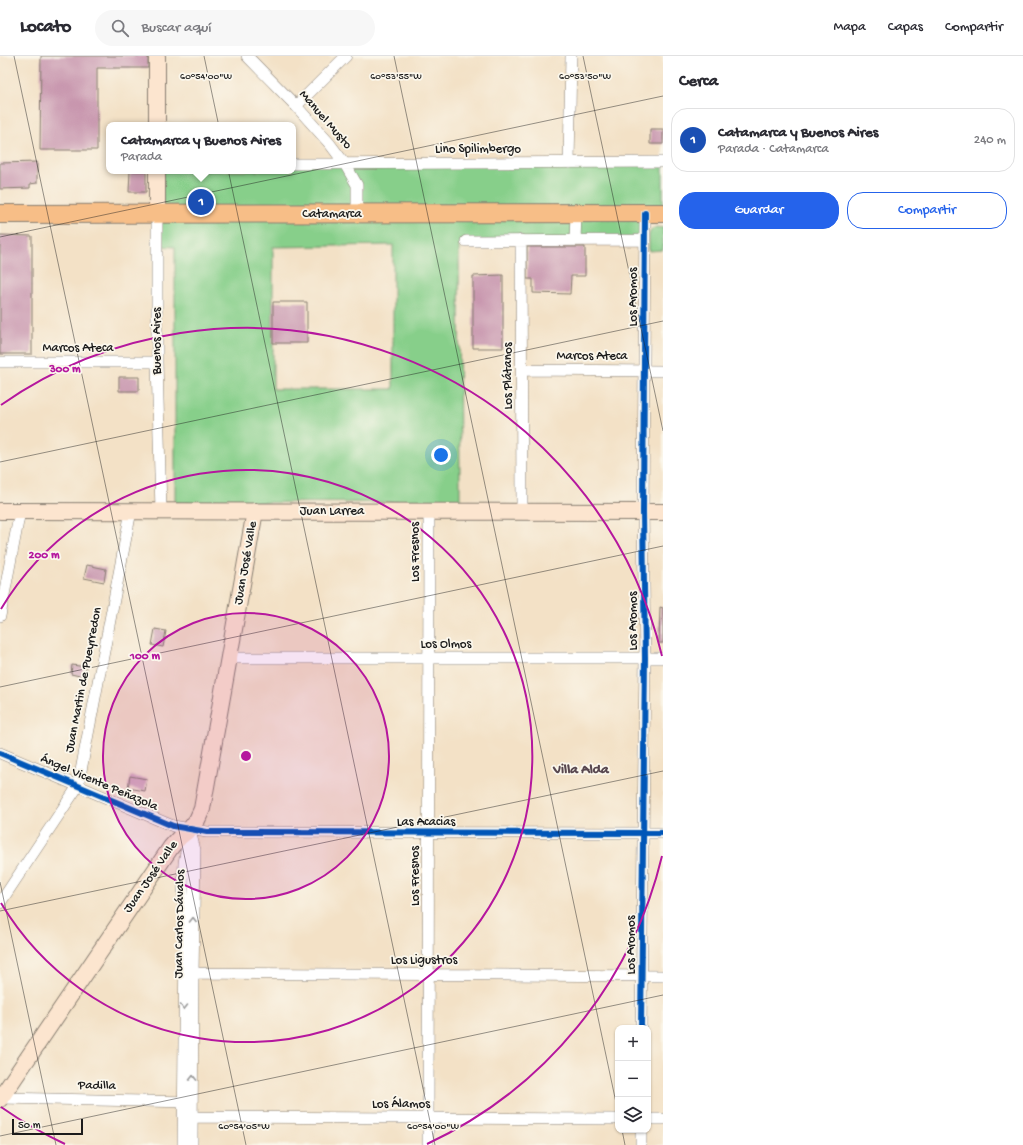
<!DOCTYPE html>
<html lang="es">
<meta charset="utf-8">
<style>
body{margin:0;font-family:"Gochi Hand",sans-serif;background:#f7f7f7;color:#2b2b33}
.controls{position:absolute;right:12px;bottom:12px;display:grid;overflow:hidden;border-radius:8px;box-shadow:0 1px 3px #0004}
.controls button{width:36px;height:36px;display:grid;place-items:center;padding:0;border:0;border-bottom:1px solid #e1e1e2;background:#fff;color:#2b2b33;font:20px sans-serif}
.scale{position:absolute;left:12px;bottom:10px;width:71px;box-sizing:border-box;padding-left:4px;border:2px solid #1c1c1c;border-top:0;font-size:11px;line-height:14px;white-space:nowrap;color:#1c1c1c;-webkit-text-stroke:3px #fbf7ec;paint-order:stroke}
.you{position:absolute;left:441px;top:399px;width:14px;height:14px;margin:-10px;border:3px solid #fff;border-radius:50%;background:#1a73e8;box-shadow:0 0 0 6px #1a73e833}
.badge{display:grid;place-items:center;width:26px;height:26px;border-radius:50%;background:#2563eb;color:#fff;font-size:13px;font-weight:700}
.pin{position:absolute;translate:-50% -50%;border:2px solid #fff;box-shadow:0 1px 4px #0006}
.popup{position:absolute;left:106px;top:66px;width:190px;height:52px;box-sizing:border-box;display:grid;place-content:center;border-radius:8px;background:#fff;filter:drop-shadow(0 1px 3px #0005);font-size:13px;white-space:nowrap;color:#7c7c81}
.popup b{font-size:15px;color:#2b2b33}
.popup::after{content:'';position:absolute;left:50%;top:100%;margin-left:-8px;border:8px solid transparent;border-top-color:#fff}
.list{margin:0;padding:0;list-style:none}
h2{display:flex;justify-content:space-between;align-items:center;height:52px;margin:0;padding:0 16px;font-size:17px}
h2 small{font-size:13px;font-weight:400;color:#7c7c81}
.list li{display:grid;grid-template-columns:26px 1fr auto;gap:12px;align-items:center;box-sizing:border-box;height:64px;margin:0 8px 8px;padding:0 8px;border:1px solid #e1e1e2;border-radius:16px}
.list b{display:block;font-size:15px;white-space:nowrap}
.list p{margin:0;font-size:13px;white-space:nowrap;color:#7c7c81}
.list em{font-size:13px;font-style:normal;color:#7c7c81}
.actions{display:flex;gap:8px;padding:12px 16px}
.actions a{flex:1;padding:9px 0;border:1px solid #2563eb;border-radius:16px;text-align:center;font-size:14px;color:#2563eb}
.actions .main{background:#2563eb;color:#fff}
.icon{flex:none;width:22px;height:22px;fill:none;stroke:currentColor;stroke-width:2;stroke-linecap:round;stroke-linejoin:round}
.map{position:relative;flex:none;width:663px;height:1089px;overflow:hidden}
header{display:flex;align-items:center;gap:24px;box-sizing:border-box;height:56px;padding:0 20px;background:#fff;border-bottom:1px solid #e1e1e2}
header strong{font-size:19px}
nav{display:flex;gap:22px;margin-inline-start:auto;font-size:14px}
.search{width:280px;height:36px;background:#f7f7f7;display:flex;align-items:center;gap:10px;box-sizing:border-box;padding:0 14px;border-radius:22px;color:#7c7c81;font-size:15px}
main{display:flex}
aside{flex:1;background:#fff}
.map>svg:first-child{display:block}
</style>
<header>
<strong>Locato</strong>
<div class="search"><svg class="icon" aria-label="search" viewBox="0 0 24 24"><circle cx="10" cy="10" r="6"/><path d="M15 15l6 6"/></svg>Buscar aquí</div>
<nav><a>Mapa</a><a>Capas</a><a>Compartir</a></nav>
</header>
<main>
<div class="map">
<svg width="663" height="1089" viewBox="0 0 663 1089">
<rect width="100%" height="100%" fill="#fbf7ec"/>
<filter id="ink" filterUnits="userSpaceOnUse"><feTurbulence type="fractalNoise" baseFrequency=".025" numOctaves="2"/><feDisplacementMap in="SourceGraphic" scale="8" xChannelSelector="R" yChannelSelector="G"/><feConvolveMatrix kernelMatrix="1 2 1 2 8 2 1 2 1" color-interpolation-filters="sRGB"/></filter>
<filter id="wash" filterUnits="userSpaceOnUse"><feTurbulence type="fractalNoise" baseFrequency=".012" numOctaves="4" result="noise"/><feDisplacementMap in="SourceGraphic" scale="16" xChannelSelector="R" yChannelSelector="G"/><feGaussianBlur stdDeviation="0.9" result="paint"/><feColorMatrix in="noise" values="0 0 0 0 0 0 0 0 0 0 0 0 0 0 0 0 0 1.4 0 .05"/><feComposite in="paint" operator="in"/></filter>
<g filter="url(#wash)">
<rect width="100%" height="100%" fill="#f3e1c6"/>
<path fill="#87cf8a" stroke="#527653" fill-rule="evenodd" d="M663,106V157L645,158L644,184L467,185L459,189L460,446L175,447V191L157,190V115H293V108ZM393,189V333H273V191Z
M657,171L663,172V194L649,195V178L652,173Z"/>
<g id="blocks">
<path fill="#c896ae" d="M41,0H148V12H97V94H40Z
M650,73H663V88H650Z
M37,106V127L30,128V132L0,133V107Z
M130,115H146V136H129Z
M0,179L32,180V298H0Z
M527,191H585V220H571L570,238L533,237V223H527Z
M503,219V292H473V220Z
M273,246H307V287H273Z
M119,321H139V335H119Z
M87,509L106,513L104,526L84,522Z
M660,551L663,552V587H659Z
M155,573L166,575L163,591L152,589Z
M72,609L86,611L84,621L71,618Z
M130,720L147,723L145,735L128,732Z"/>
</g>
</g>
<g filter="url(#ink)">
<use href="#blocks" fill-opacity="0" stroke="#887e71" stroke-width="1"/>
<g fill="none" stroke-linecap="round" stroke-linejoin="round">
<defs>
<path id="street" d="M247,0L296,50L330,88L345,108L357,129V158
M296,50L346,0
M569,107L571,0
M293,108L663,106
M157,158V306L161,455
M521,184L522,455
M575,184L576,158
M466,185L644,184
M0,306H157
M522,314L663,315
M0,560L20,455
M229,602H663
M0,697L173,770L207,776L663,777
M191,779L195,794L193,918L192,1089
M0,847L78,730L131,455
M184,917L663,920
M641,972L645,602L643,456L645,157
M0,1040L1,1042L191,1046
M183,1061L618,1063
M648,1063H663
M641,1074V1089
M183,1089L185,882L183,833L184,807L190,773
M428,1089L429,455"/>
<path id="secondary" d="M157,0V69
M157,115V158
M0,455L663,456
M0,1043L171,791L180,781L190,773L197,764L202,753L255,455"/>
<path id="primary" d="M0,158L663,157"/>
</defs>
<use href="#street" stroke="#887e71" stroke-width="12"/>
<use href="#secondary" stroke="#887e71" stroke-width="18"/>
<use href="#primary" stroke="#887e71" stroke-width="20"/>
<use href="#street" stroke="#fff" stroke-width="11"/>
<use href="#secondary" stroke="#fce5cf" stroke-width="16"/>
<use href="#primary" stroke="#f7be87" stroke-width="18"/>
<defs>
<path id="cycleway" d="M0,697L173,770L207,776L663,777
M641,972L645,602L643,456L645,157"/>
</defs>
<use href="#cycleway" stroke="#fbf7ec" stroke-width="8"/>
<use href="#cycleway" stroke="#0057b8" stroke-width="6"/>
</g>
<defs><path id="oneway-chevron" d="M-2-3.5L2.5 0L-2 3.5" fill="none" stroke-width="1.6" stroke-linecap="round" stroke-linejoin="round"/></defs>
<g stroke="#999">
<use href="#oneway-chevron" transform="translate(193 864) rotate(-89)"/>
<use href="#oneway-chevron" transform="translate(184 951) rotate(91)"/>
<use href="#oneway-chevron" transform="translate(193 1022) rotate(-89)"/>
</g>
</g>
<path fill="none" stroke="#1c1c1c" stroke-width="1" stroke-opacity="0.45" d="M14,0L246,1089M204,0L435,1089M394,0L618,1056M583,0L663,375M0,181L663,40M0,406L663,265M0,631L663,490M0,826L56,1089M0,855L663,715M622,1074L625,1089M0,1080L663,939"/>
<circle cx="246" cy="700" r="143" fill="#b5179e" fill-opacity=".12"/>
<g fill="none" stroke="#b5179e" stroke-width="2">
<circle cx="246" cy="700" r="143"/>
<path d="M1 553A286 286 0 1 1 1 847"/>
<path d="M662 800A428 428 0 0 1 427 1088M65 1088A428 428 0 0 1 1 1051M1 349A428 428 0 0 1 662 600"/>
</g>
<g text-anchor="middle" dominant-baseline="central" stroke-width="3.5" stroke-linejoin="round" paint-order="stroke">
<g font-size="13" fill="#1c1c1c" stroke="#fbf7ec">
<text transform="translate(325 64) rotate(49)">Manuel Musto</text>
<text x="478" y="93">Lino Spilimbergo</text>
<text x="332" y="158">Catamarca</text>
<text transform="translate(633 241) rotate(-90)">Los Aromos</text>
<text transform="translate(157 285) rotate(-90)">Buenos Aires</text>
<text x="78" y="292">Marcos Ateca</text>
<text x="592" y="300">Marcos Ateca</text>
<text transform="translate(508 320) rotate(-90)">Los Plátanos</text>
<text x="332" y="455">Juan Larrea</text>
<text transform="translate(415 496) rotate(-90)">Los Fresnos</text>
<text transform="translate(246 507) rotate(-80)">Juan José Valle</text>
<text transform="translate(633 565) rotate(-90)">Los Aromos</text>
<text x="446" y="588">Los Olmos</text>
<text transform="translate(84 624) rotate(-79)">Juan Martin de Pueyrredon</text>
<text transform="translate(99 727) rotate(23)">Ángel Vicente Peñazola</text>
<text x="426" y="766">Las Acacias</text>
<text transform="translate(415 820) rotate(-90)">Los Fresnos</text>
<text transform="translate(151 821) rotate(-55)">Juan José Valle</text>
<text transform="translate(180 868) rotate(-89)">Juan Carlos Dávalos</text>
<text transform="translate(631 889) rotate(-90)">Los Aromos</text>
<text x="424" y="904">Los Ligustros</text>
<text transform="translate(97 1030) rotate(1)">Padilla</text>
<text x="401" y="1048">Los Álamos</text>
</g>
<g font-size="14" font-weight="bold" fill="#58474f" stroke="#fbf7ec">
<text x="581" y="714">Villa Alda</text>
</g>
</g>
<g font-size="10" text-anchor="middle" fill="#1c1c1c" stroke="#fbf7ec" stroke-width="3.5" stroke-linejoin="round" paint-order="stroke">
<text x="206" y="23">60°54'00"W</text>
<text x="396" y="23">60°53'55"W</text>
<text x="585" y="23">60°53'50"W</text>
<text x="244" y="1073">60°54'05"W</text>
<text x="433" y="1073">60°54'00"W</text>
</g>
<circle cx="246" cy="700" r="6" fill="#b5179e" stroke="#fbf7ec" stroke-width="2"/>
<g font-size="12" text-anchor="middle" font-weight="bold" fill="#b5179e" stroke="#fbf7ec" stroke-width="3.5" stroke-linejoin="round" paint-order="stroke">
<text x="65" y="316">300 m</text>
<text x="44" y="502">200 m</text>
<text x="145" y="603">100 m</text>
</g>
</svg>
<div class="controls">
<button>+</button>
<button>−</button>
<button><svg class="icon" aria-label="layers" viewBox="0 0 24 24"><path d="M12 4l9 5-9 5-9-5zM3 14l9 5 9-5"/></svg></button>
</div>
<div class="scale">50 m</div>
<div class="you"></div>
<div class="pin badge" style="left:201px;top:146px;background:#1a4fb4">1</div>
<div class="popup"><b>Catamarca y Buenos Aires</b>Parada</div>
</div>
<aside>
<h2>Cerca<small></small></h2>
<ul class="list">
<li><span class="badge" style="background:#1a4fb4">1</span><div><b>Catamarca y Buenos Aires</b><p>Parada · Catamarca</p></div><em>240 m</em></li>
</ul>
<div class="actions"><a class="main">Guardar</a><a>Compartir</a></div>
</aside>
</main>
